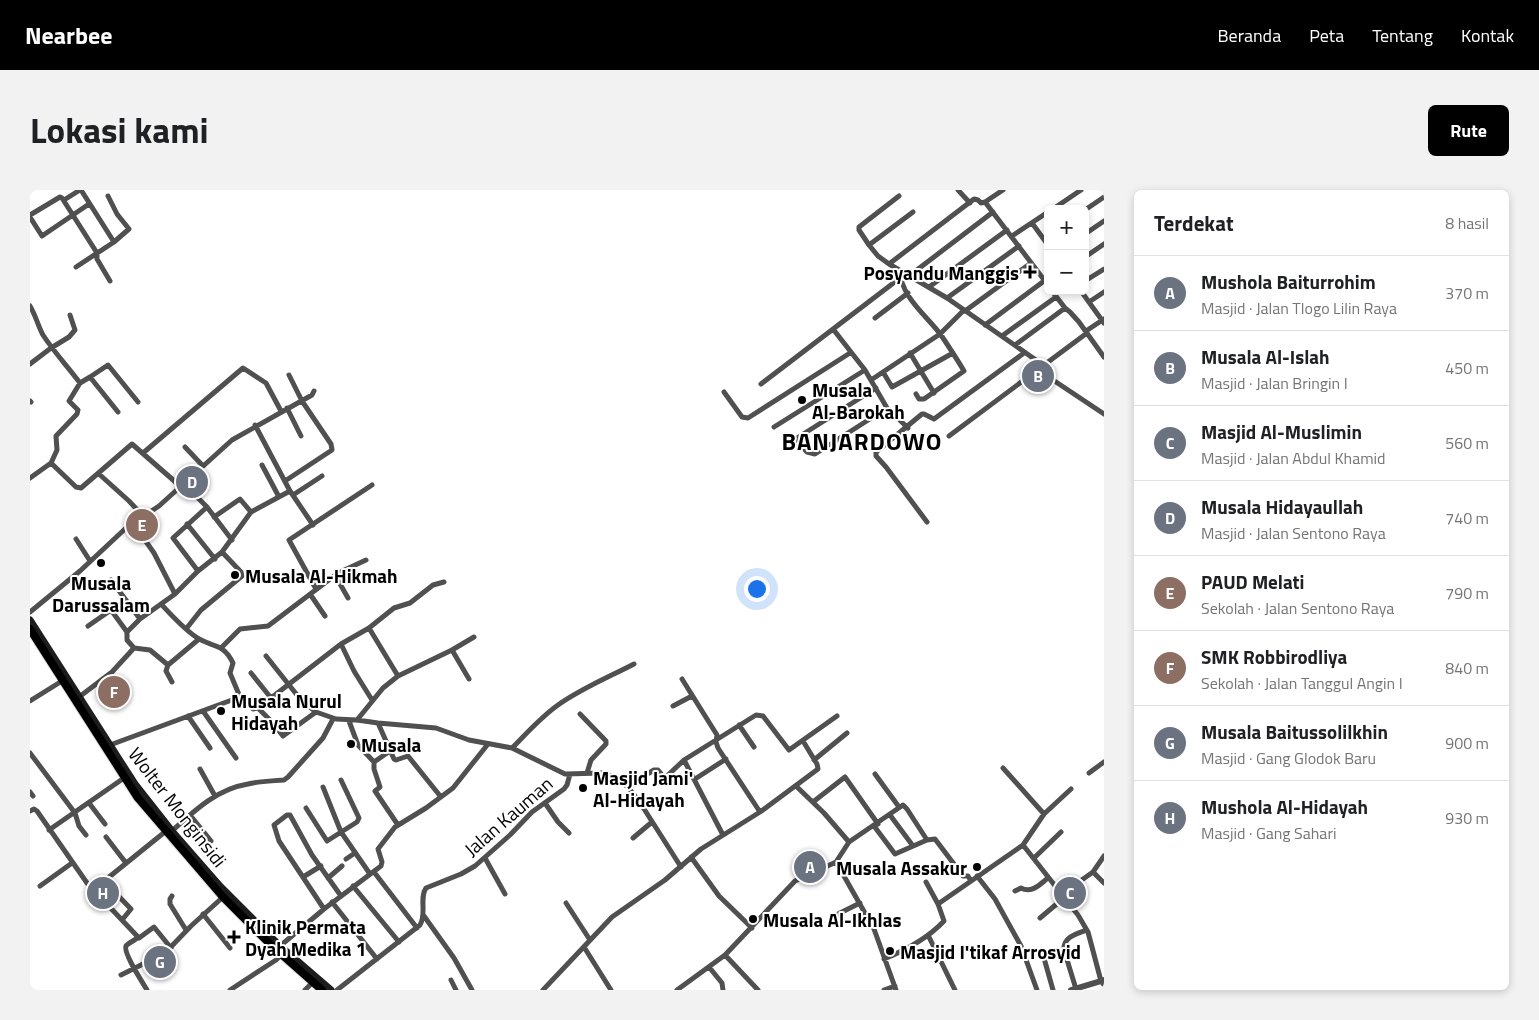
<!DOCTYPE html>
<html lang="id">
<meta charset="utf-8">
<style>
body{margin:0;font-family:"Titillium Web",sans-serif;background:#f2f2f2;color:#202124}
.controls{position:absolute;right:15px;top:15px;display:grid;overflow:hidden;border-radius:8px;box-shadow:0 2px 8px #0003}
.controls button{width:45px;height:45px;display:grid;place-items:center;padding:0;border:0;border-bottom:1px solid #e0e0e0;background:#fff;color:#202124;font:25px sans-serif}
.you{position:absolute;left:726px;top:398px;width:18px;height:18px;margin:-12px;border:4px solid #fff;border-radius:50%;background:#1a73e8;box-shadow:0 0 0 8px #1a73e833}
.badge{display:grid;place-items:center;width:32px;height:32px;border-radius:50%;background:#000;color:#fff;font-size:16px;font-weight:700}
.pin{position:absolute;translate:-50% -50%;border:2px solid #fff;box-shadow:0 1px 5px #0006}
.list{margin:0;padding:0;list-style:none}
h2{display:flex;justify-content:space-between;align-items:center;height:65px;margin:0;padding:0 20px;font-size:21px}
h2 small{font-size:16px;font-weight:400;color:#757577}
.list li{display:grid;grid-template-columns:32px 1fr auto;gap:15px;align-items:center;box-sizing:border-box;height:75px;padding:0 20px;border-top:1px solid #e0e0e0}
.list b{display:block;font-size:19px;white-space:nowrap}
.list p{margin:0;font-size:16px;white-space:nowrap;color:#757577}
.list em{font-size:16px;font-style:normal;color:#757577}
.map{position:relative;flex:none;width:1074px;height:800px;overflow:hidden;border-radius:8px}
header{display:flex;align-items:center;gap:30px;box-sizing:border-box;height:70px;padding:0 25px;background:#000;color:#fff}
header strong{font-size:24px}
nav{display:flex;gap:28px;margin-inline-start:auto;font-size:18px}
.intro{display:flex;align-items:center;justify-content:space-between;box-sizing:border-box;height:120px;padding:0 30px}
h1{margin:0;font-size:35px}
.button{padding:12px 22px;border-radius:8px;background:#000;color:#fff;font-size:18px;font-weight:700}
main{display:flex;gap:30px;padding:0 30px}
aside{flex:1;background:#fff;border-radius:8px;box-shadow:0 2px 8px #0003}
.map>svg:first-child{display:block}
</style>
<header>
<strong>Nearbee</strong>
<nav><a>Beranda</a><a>Peta</a><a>Tentang</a><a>Kontak</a></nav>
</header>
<div class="intro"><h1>Lokasi kami</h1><a class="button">Rute</a></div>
<main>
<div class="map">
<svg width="1074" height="800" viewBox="0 0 1074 800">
<rect width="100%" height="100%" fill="#fff"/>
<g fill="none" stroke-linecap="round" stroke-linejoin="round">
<defs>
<path id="primary" d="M0,439L108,608L193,707L241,755L292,800"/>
</defs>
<use href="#primary" stroke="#dbdbdb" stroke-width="10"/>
<path stroke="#505050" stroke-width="5" d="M928,0L940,13
M78,6L87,24L99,39L84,52
M34,10L50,0
M955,12L951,13L948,10L944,9L859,74L917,108L1013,175
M955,12L1018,95
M955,12L973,0
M1023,19L1051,0
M1055,20L1074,7
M0,25L30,7L32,8L67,63V69L80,91
M0,27L12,46L59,14
M1002,33L1018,55
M1055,44L1074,31
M982,46L1018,22
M839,55L829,40V37L869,6
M1055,67L1074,54
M859,74L848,66L839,55L883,22
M46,77L84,52L51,0
M870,81C871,107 896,125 911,145C919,157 927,169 934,181L894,209H889L886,204
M879,86L963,22
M1055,91L1074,79
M899,97L977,40
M1022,101L1035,118L1040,122L1049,132L1074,167
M1051,101L1074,133
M917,108L989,56
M1059,112L1074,102
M0,116C6,126 8,136 13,145C24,162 38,177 50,193
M935,121L1001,73
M845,128L878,103
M955,135L1014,91
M803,139L835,180L857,218L878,238
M1056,141L1074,129
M972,146L1026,107
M985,155L1035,118
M880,163L904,203
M0,174L21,158L39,147L45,140L40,125
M1008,180L1074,224
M853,182L862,197L923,163
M60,187L78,175L108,212
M841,190L910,144L934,120
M731,194L870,88
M846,198L767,248V251L777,262L785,264L857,218
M694,202L712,227L718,228L820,163
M0,211L1,212
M257,218L271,246
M225,235L260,301L283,335
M744,237L835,180
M919,246L1057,143
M155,257L173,276
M113,263L213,178L236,193L251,221
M21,273L46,297L51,298L102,254L150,296
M232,275L249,307
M69,284L99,311L113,326
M0,288L21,273L27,260L26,246L47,224L48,220L39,211L50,193L60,187L88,222
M255,291L302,260L301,254L272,211L259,185
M153,293L177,317L202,350
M263,305L292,286
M221,322L260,301
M897,332L856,277L846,266V262L892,224H894L904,229L994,163
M103,333L124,363L145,404
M157,334L185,369
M46,349L60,371
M168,381L143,348L177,317
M305,385L318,408
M81,390L110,429
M286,399L259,350L342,295
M280,404L295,426
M132,415C143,427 153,438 166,447C182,458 193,452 203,473L200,483L210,507
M0,422L50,381L96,338L129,316L202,250L282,205L284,201
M58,436L81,420L97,442
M339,438L368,486
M156,439L171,420L212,386L211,382L192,362
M311,454L324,481L342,510
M192,457L210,439L238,436L308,383L336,370
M104,458L120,460L138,475L169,449
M422,460L439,489
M236,466L271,510L286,522L306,529L327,530L348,533L406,538L439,550L482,558L535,584L572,583L577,584L597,596L609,611L651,677
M138,475L136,481L142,492
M221,483L241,508
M652,489L687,545L686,552L688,558L730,622
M49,507L82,482L104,458L97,450V442L110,429L145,404L168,381L192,362L221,322L210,309L184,327
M0,511L32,491
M643,516L662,506
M228,518L311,454L339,438L364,418L380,413L403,395L414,392
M228,518L242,532L253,546L286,522
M173,521L206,568
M550,524L576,551V554L561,570L557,583
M158,526L180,558
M327,530L353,498L368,486L422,460L444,447
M319,531L328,555L344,572V579L350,597L345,601L368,635
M348,533L364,569L366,570L378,566L411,607
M709,535L724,557
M80,555L210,507L223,519L228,518
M482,558C497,543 511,527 528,515C552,498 579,487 604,474
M0,563L45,623L49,636L56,645
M654,570L693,645
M784,570L817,543
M344,572L360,561
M973,578L1014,624
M170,579L185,606
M1059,583L1074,572
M845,584L869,617
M665,589L696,569
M597,596L624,580H628L633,586H637L654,570L726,525L733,526L759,560L807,526
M766,596L794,623L819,652
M293,597L311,642L340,684
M0,602L3,606
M783,612L815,587L848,634
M59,613L75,634
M515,613L528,632L539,643
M276,618L297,651L327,632L329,628L311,590
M0,621L4,619L7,621L57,693L108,747C106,750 98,753 96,756C93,763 113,793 117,800
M160,625L181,651
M860,625L883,656
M844,636L865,664L897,650L905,649L933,686H938L941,691
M19,640L94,588
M142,641C165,620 187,599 218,594C230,591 242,591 254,590L258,587L293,548L303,529
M76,647L96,673
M603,648L622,632
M993,655L1048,725L1058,742L1071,791L1074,795
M661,667L689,706L722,738
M455,668L475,704
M1004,668L1031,642
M316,669L325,663
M806,672L844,739L866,800
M806,672L819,652L873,615L877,619L897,650
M344,682L387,738
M1063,682L1074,693
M947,686L965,709L991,756L1007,800
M273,687L291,676
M298,688L312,676
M74,691L101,719L92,730
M10,696L42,673
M323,696L369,752
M63,700L136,641
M985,701L991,698C1002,704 1010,694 1018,688
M1032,704L1063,682L1074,666
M142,706L140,709V714L156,740
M302,712L347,769
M536,713L560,750
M908,714L993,655L1014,624L1041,599
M294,719L249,651L244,635L257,625H260L282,665L311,706
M173,724L200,758
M806,725L830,713
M394,726L424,768L442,800
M1010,728L1035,707
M898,745L925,800
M109,748L124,737L141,758
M250,756L294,719L351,676L352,672L348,659L365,637L396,618L423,598L458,554
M554,757L581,800
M1012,761L1023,800
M695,765L728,800
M854,769C876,760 898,748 914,731L908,714L896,692
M679,777L692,793L693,800
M91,785L135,763L161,736L193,707
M421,790L426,800
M1046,799L1034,760C1033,747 1046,744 1057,740
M200,800L246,770L252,764
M275,800L283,792
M307,800L390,735C397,724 389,708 396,698L431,684L445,676L480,645L502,622L534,599L537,595L540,584
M513,800L582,727L635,690L671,659L730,622L788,579L787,574L773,551
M647,800L695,765L765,691L806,672
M854,800L865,796"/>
<path stroke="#505050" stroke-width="6" d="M1041,800L1074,790"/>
<path stroke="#1d1d1d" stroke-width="7" d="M0,430L105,594L142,641L190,696L250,756L301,800"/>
<use href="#primary" stroke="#000" stroke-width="8"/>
</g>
<g fill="#000" stroke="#fff" stroke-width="2">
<path d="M997.5 74.5h5v5h5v5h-5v5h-5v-5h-5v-5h5z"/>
<circle cx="772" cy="210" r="5"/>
<circle cx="71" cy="373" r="5"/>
<circle cx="205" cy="385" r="5"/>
<circle cx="191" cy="521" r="5"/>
<circle cx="321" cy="554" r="5"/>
<circle cx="553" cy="598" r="5"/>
<circle cx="947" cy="677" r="5"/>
<circle cx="723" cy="729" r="5"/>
<path d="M201.5 739.5h5v5h5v5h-5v5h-5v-5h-5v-5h5z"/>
<circle cx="860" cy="761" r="5"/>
</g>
<g text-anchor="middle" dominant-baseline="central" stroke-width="4" stroke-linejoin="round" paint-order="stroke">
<g font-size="19" font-weight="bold" fill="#000" stroke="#fff" text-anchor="start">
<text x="989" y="82" text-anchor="end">Posyandu Manggis</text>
<text x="782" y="199">Musala<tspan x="782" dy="22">Al-Barokah</tspan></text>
<text x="215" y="385">Musala Al-Hikmah</text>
<text x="71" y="392" text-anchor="middle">Musala<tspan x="71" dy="22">Darussalam</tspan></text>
<text x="201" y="510">Musala Nurul<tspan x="201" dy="22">Hidayah</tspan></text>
<text x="331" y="554">Musala</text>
<text x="563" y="587">Masjid Jami'<tspan x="563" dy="22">Al-Hidayah</tspan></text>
<text x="937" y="677" text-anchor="end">Musala Assakur</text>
<text x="733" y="729">Musala Al-Ikhlas</text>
<text x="215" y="736">Klinik Permata<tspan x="215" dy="22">Dyah Medika 1</tspan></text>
<text x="870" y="761">Masjid I'tikaf Arrosyid</text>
</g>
<g font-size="19" fill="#000" stroke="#fff">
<text transform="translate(148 617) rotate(52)">Wolter Monginsidi</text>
<text transform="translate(478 626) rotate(-41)">Jalan Kauman</text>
</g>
<g font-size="24" font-weight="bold" letter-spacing="1" fill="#000" stroke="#fff">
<text x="832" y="251">BANJARDOWO</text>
</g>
</g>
</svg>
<div class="controls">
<button>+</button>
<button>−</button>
</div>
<div class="you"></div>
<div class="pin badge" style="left:780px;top:677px;background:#6b7280">A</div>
<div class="pin badge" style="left:1008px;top:186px;background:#6b7280">B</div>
<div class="pin badge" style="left:1040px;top:703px;background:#6b7280">C</div>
<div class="pin badge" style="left:162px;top:292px;background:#6b7280">D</div>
<div class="pin badge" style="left:112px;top:335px;background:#8d6e63">E</div>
<div class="pin badge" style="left:84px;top:502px;background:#8d6e63">F</div>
<div class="pin badge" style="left:130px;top:772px;background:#6b7280">G</div>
<div class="pin badge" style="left:73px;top:703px;background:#6b7280">H</div>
</div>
<aside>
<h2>Terdekat<small>8 hasil</small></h2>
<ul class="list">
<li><span class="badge" style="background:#6b7280">A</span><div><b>Mushola Baiturrohim</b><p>Masjid · Jalan Tlogo Lilin Raya</p></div><em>370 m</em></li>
<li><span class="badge" style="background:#6b7280">B</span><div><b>Musala Al-Islah</b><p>Masjid · Jalan Bringin I</p></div><em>450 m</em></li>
<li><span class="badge" style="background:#6b7280">C</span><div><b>Masjid Al-Muslimin</b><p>Masjid · Jalan Abdul Khamid</p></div><em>560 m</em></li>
<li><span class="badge" style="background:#6b7280">D</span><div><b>Musala Hidayaullah</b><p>Masjid · Jalan Sentono Raya</p></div><em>740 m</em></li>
<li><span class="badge" style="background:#8d6e63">E</span><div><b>PAUD Melati</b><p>Sekolah · Jalan Sentono Raya</p></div><em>790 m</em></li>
<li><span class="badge" style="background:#8d6e63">F</span><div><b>SMK Robbirodliya</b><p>Sekolah · Jalan Tanggul Angin I</p></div><em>840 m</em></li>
<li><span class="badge" style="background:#6b7280">G</span><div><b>Musala Baitussolilkhin</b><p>Masjid · Gang Glodok Baru</p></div><em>900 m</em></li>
<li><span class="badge" style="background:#6b7280">H</span><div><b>Mushola Al-Hidayah</b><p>Masjid · Gang Sahari</p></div><em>930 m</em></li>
</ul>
</aside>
</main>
